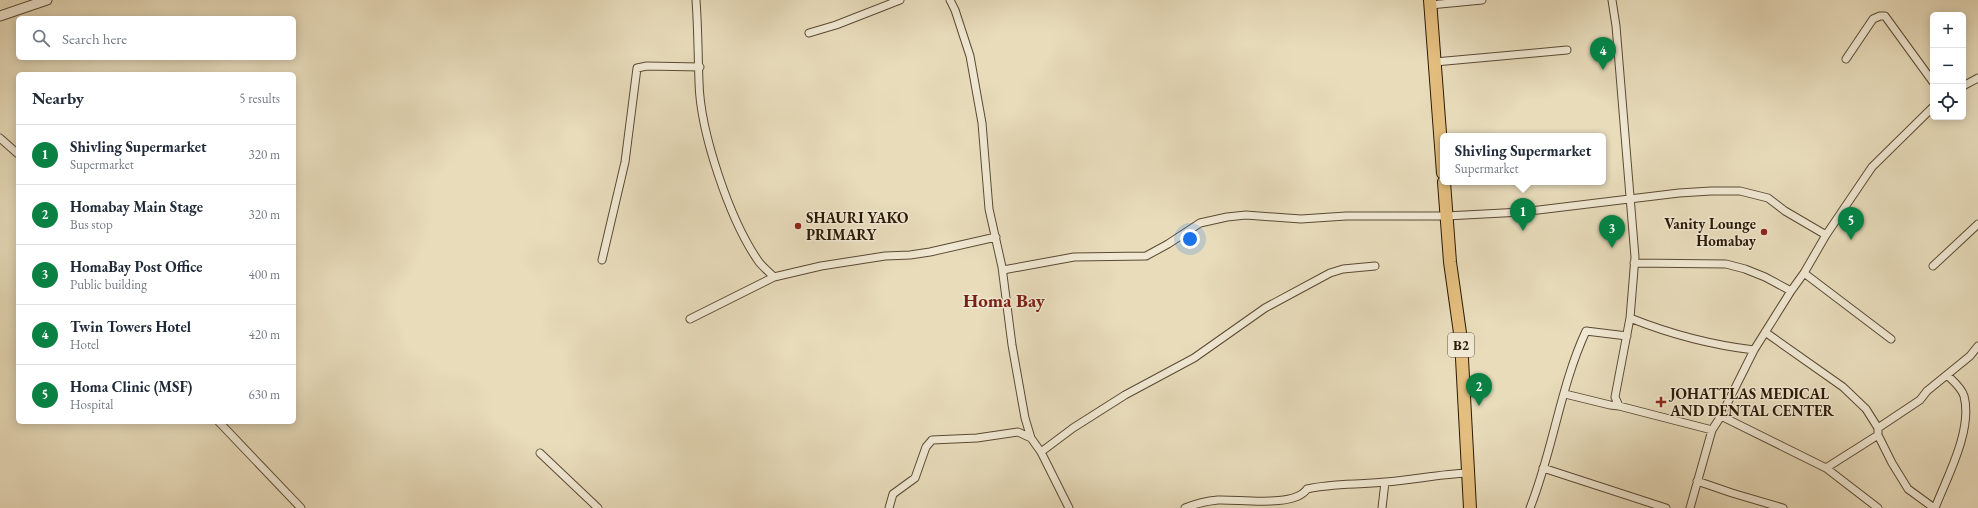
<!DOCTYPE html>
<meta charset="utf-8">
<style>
body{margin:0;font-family:"EB Garamond",serif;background:#f6f6f7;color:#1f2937}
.controls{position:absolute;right:12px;top:12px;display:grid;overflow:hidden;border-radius:6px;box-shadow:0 2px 10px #0003}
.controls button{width:36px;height:36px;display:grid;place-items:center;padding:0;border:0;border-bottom:1px solid #e0e1e3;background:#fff;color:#1f2937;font:20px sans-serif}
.you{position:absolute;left:1190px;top:239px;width:14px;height:14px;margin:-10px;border:3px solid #fff;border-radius:50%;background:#1a73e8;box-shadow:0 0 0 6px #1a73e833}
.badge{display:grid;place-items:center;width:26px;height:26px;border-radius:50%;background:#0b8043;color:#fff;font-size:13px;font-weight:700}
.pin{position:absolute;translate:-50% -33px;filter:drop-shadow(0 1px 2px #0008)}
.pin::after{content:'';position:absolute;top:21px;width:14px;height:12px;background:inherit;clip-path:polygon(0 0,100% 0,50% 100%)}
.popup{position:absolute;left:1440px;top:133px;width:166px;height:52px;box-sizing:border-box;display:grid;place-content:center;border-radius:6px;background:#fff;filter:drop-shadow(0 1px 3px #0005);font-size:13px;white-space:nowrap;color:#747a83}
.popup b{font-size:15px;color:#1f2937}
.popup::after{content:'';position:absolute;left:50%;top:100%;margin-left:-8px;border:8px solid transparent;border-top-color:#fff}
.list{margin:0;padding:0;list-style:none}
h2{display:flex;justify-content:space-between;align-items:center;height:52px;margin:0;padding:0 16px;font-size:17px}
h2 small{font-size:13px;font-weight:400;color:#747a83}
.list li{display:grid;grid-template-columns:26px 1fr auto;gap:12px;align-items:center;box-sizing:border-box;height:60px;padding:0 16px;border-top:1px solid #e0e1e3}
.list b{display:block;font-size:15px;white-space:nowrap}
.list p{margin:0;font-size:13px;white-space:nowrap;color:#747a83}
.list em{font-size:13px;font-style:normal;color:#747a83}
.icon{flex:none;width:22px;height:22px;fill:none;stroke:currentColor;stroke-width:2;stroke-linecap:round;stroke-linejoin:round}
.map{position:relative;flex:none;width:1978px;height:508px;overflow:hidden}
.search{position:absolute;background:#fff;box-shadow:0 2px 10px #0003;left:16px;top:16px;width:280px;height:44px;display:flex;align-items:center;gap:10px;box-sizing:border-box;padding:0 14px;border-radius:6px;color:#747a83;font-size:15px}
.panel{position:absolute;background:#fff;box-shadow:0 2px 10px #0003;left:16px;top:72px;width:280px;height:352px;border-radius:6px}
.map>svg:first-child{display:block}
</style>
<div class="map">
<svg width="1978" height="508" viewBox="0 0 1978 508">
<rect width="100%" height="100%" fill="#e8dcbb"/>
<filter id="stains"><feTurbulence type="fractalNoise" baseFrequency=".005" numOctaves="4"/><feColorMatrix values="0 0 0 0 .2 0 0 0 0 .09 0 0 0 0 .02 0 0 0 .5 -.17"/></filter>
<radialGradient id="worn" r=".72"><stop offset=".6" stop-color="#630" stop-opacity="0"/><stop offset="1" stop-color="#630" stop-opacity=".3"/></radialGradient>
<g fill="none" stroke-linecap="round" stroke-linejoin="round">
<defs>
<path id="minor" d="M696,0C698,27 698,55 699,82C700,132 730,221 759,262C763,267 769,272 774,277
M950,0L955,10L970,56L982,123L989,209L1002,267L1012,345L1025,418L1031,438L1041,452L1069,508
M1612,0L1616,26L1635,257L1630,318L1615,397L1619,406L1712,430
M1430,5L1482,0
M809,33L836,25L900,0
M1846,59L1873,19L1880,16H1885L1933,82
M1435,62L1567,50
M1963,86L1978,78
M0,138L18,154
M602,260L625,162L637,68L647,66L700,67
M1634,263L1726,264L1745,269L1765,277L1791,291
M1933,266L1978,224
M1002,267L1003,270L1074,257L1146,256L1168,244L1200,223L1227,217L1246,215L1301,219L1346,216H1446L1522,212L1679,193L1711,191H1740L1768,198L1785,211L1826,235
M1804,273L1891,339
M1630,318C1670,334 1712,345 1754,350
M690,319L774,277L821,266L885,256L910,255L930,252L996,237
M1765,332L1843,387L1866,409L1878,428V435L1892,463L1908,489L1934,508
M1565,394L1610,405L1619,406
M1721,416L1826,468L1878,508
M219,422L301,508
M1878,428L1920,400L1927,391L1970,356L1978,346
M1041,452L1073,428L1125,395L1194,358L1265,308L1330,273L1343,269L1375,266
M540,453L598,508
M1543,468L1666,508
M1826,468L1878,435
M1697,481L1732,493L1783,508
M889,508L893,494L915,478L926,447L932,440L977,438L1018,432L1031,438
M1185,508C1195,504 1207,501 1218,500C1240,499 1294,508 1307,489C1333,483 1359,485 1385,482C1413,480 1440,474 1468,473
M1382,508L1385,482
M1530,508C1553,451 1560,387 1586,331L1627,336
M1690,508L1712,430L1721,416L1754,350L1791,291L1804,273L1826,235L1872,167L1933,107
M1935,508C1947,477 1973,430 1964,396C1961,387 1953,381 1947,375"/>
<path id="tertiary" d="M0,16L47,0"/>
<path id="trunk" d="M1430,0L1443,173
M1444,182L1450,262L1461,340L1470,508"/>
</defs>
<use href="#minor" stroke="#5a4a33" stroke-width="9"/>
<use href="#tertiary" stroke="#5a4a33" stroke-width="11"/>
<use href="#trunk" stroke="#2b1906" stroke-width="14"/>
<use href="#minor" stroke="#f0e8d3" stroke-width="7"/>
<use href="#tertiary" stroke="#f0e8d3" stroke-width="9"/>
<use href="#trunk" stroke="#e4be7e" stroke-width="12"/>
</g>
<g fill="#8f2418" stroke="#f0e8d3" stroke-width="1.5">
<circle cx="798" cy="226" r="4"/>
<circle cx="1764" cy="232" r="4"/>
<path d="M1659 396h4v4h4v4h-4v4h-4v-4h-4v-4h4z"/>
</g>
<g text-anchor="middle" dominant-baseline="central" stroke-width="3" stroke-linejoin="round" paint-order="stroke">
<rect fill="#f0e8d3" stroke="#665744" stroke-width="1" x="1448" y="333" width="26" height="24" rx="3"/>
<g font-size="14" font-weight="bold" fill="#2b1906">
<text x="1461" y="345">B2</text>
</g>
<g font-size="15" font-weight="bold" fill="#2b1906" stroke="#f0e8d3" text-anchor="start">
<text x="806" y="217">SHAURI YAKO<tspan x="806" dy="17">PRIMARY</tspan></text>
<text x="1756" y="223" text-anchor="end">Vanity Lounge<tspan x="1756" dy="17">Homabay</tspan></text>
<text x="1670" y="393">JOHATTLAS MEDICAL<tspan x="1670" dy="17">AND DENTAL CENTER</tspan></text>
</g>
<g font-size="19" font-weight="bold" fill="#7a1f14" stroke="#f0e8d3">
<text x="1004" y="300">Homa Bay</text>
</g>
</g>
<rect width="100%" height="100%" filter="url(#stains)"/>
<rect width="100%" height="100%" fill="url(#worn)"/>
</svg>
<div class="controls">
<button>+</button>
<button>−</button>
<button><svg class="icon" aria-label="locate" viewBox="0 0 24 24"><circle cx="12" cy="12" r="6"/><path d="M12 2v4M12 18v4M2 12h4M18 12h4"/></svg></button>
</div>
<div class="you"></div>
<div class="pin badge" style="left:1523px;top:231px">1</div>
<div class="popup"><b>Shivling Supermarket</b>Supermarket</div>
<div class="pin badge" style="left:1479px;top:406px">2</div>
<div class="pin badge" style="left:1612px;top:248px">3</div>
<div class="pin badge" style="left:1603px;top:70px">4</div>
<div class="pin badge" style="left:1851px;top:240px">5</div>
<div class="search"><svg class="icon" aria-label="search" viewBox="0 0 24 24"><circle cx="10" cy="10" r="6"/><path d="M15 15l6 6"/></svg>Search here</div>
<section class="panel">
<h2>Nearby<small>5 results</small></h2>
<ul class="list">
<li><span class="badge">1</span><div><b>Shivling Supermarket</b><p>Supermarket</p></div><em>320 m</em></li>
<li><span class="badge">2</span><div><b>Homabay Main Stage</b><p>Bus stop</p></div><em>320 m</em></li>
<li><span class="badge">3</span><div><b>HomaBay Post Office</b><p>Public building</p></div><em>400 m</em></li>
<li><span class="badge">4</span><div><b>Twin Towers Hotel</b><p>Hotel</p></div><em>420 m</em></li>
<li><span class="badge">5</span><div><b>Homa Clinic (MSF)</b><p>Hospital</p></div><em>630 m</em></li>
</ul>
</section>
</div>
